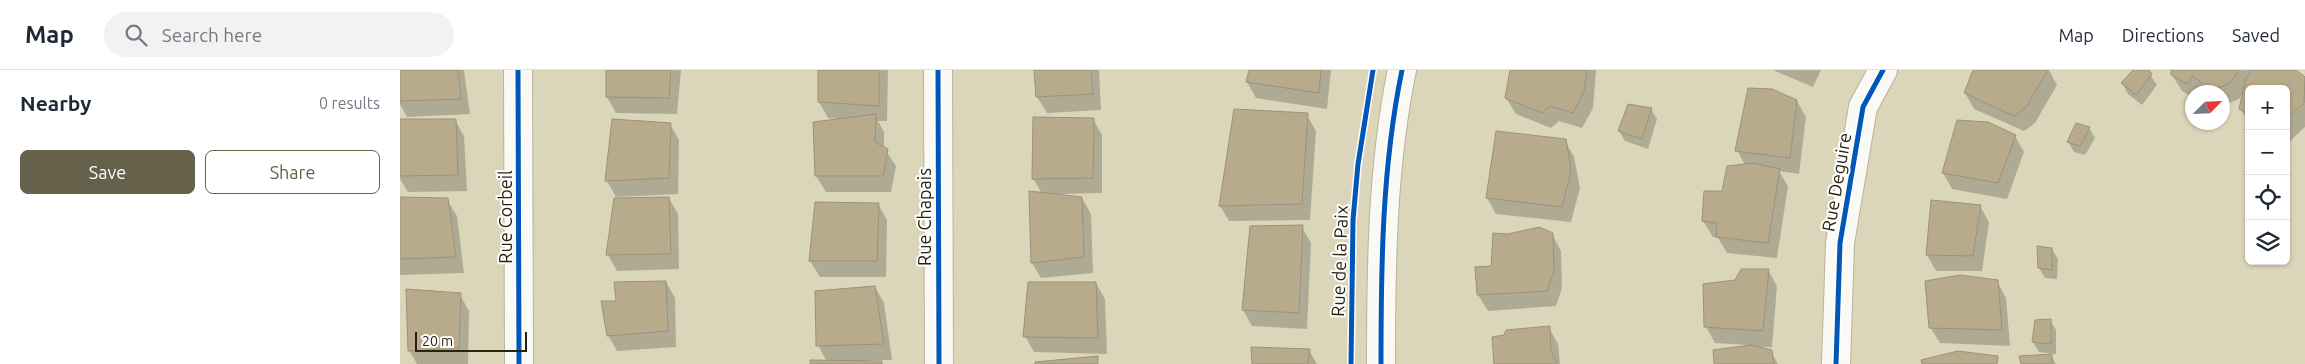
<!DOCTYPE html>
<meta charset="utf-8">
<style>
body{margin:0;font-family:Ubuntu,sans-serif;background:#f2f2f3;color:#1f2937}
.controls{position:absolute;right:15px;top:15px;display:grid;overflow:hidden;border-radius:8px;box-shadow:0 1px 4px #0004}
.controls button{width:45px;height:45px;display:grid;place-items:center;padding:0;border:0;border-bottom:1px solid #e0e1e3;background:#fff;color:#1f2937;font:25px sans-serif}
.compass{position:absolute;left:1785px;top:15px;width:45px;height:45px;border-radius:50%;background:#fff;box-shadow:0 1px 4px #0004;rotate:66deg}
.scale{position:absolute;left:15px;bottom:12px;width:112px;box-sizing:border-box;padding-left:5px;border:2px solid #27230e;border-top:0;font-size:14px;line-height:18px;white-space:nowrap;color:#27230e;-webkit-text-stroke:4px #fefefe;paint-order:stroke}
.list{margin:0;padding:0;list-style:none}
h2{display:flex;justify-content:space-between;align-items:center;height:65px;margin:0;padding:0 20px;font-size:21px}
h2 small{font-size:16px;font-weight:400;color:#747a83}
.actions{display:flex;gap:10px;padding:15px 20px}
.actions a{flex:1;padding:11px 0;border:1px solid #66614a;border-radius:8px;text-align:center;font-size:18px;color:#66614a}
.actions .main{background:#66614a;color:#fff}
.icon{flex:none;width:28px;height:28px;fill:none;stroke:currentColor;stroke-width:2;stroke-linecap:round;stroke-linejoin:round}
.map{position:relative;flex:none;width:1905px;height:294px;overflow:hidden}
header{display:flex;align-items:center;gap:30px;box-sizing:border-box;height:70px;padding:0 25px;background:#fff;border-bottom:1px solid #e0e1e3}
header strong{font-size:24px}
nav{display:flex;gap:28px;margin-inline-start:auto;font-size:18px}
.search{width:350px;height:45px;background:#f2f2f3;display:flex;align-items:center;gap:12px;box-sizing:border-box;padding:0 18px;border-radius:28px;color:#747a83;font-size:19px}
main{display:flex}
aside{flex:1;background:#fff}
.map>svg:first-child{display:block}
</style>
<header>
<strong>Map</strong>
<div class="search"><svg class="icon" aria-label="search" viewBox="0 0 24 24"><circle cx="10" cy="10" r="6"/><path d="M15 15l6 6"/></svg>Search here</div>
<nav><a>Map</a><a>Directions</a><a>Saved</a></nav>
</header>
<main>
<aside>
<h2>Nearby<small>0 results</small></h2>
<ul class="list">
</ul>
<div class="actions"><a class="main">Save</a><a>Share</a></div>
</aside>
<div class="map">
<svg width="1905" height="294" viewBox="0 0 1905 294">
<rect width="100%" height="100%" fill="#dbd5b9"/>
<path fill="#0003" d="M0,0H64L70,44L7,47L0,34Z
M207,0H281L277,44L216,43L207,27Z
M419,0H488L487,51H478L484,62V78L496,96L491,122H426L416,106L415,53L439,49L428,48L419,32Z
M635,0H699L701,40L647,43L637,27Z
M850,0H931L927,39L856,28L847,12Z
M1111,0H1196L1193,38L1182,58L1159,51L1151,58L1116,44L1106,28Z
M1373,0H1421L1413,17Z
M1574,0H1649L1657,15L1635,53L1624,61L1574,39L1565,23Z
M1735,0H1747L1757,15L1742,35L1728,24L1723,14Z
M1772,0H1893L1905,9V57L1886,75V19H1849V53L1840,38L1844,21L1839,29L1822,36V22H1792V27L1782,21L1772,5Z
M1397,31L1406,47L1399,104L1379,101L1388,116L1377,188L1327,183L1318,168L1313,167L1303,151L1323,122L1345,95L1337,80Z
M1251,39L1257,49L1248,79L1225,71L1219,61Z
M907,45L916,61L910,150L829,151L820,136Z
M693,49L702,65V123L661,124V126L682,128L691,144L693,203L641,208L632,193L642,124L633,108Z
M0,50H55L64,66L67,121L8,122L0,109Z
M270,54L279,70L278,124L216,127L207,111Z
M1689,58L1695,68L1685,85L1674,82L1668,72Z
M1615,66L1624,82L1607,129L1552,119L1543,103Z
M1165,71L1174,87L1180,118L1171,152L1096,144L1087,128Z
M0,128L47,130L57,146L64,203L0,205Z
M269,128L278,144L279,199L217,201L208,185Z
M416,133L478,134L487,150L486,207H420L410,191Z
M1580,136L1589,152L1582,201H1536L1527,185Z
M902,157L911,173L907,259L852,256L843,240Z
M1152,164L1161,181L1162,218L1156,236L1088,241L1078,225L1077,198L1093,197Z
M1652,179L1658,189L1657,209L1645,208L1639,198Z
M1368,200L1377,216L1372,277H1354L1371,282L1378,294H1315L1348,275L1315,273L1306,257L1336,212Z
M1597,211L1606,228L1610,276L1540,273L1530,257Z
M266,212L275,228L276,277L217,281L208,265Z
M696,213L705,229L707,284L634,282L625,266Z
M475,217L484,233L492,290H468V292L482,294H412L427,292L418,275Z
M60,225L69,241L68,294H17L9,280Z
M1650,250L1656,260V284L1639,282L1633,272L1636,251Z
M1149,258L1158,274L1160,294H1095Z
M909,280L917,294H853Z
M1651,286L1656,294H1622Z"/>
<path fill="#b8ab8b" stroke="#9b927e" d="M0,0H58L61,29L0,31Z
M206,0H271L269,28L206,27Z
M418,0H479V36L418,32Z
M634,0H691L693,24L636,27Z
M849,0H921L919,23L846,12Z
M1110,0H1187L1184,21L1173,43L1150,36L1142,43L1105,28Z
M1573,0H1648L1626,37L1614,46L1564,23Z
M1733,0H1749L1752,4L1736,25L1721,13Z
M1771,0H1839L1830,13L1812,21L1793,6L1787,14L1771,5Z
M1852,0H1896L1905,7L1904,33L1886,50V19H1849V45L1839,39L1845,10Z
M1348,18L1372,19L1397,30L1390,88L1335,81Z
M1228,34L1252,38L1242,69L1218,61Z
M834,39L908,43L902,134L819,136Z
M476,44L475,72L488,79L483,106H415L413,52Z
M633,47L694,48L693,108L632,109Z
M0,49H56L58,105L0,106Z
M212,49L271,53L269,108L205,111Z
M1557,50L1588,52L1616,65L1598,113L1542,103Z
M1676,53L1690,57L1680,76L1667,72Z
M1096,61L1166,69L1171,101L1162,137L1086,128Z
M1353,93L1380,99L1368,173L1316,167L1317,153L1302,151L1304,121H1322L1327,96Z
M629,121L682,127L684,187L631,193Z
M0,127L48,128L56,187L0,189Z
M269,127L271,184L206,185L214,128Z
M1531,130L1581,135L1573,186L1526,185Z
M415,132L479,133L477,191H409Z
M903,155L899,243L842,240L850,156Z
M1139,157L1153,163L1154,201L1147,221L1077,225L1075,197L1091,196L1093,163L1108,164Z
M1637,176L1652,178V200L1638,198Z
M1341,199H1369L1363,261L1304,257L1303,214L1335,210Z
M1560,205L1598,210L1602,260L1529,258L1525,211Z
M266,211L268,261L207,266L201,231H216L214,212Z
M628,212H696L698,268L623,267Z
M475,216L484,274L416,276L415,221Z
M6,219L61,223L59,278L8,281Z
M1651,249V274L1632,272L1635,250Z
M1150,256L1151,281L1157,292L1155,294H1094L1092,267L1104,265L1106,260Z
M1351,275L1372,280L1374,294H1314L1313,280Z
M851,277L910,279L908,294H852Z
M1558,281L1598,286L1597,294H1522L1521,290Z
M1652,284V294H1621L1619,286Z
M698,286V294H635V292Z
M410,290L482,291V294H410Z"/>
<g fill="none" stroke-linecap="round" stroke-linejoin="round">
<defs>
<path id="street" d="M118,0L119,294
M538,0L539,294
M981,294C981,195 982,97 1002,0
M1436,294L1440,173L1463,37L1483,0"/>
</defs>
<use href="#street" stroke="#b8b39c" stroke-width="30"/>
<use href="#street" stroke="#faf9f4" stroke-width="28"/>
<defs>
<path id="cycleway" d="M118,0L119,294
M538,0L539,294
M951,294L953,150L958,94L973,0
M981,294C981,195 982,97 1002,0
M1436,294L1440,173L1463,37L1483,0"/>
</defs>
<use href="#cycleway" stroke="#fefefe" stroke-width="8"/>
<use href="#cycleway" stroke="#0057b8" stroke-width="5"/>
</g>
<g text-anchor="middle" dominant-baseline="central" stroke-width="4" stroke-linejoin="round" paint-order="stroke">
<g font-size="18" fill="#27230e" stroke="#fefefe">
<text transform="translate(1436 112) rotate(-80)">Rue Deguire</text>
<text transform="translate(105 147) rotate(-90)">Rue Corbeil</text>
<text transform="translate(524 147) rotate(-90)">Rue Chapais</text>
<text transform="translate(939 191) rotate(-88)">Rue de la Paix</text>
</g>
</g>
</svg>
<div class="controls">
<button>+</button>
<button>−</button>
<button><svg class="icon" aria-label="locate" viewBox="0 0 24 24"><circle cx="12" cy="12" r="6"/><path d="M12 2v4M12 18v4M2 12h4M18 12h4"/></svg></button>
<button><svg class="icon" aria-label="layers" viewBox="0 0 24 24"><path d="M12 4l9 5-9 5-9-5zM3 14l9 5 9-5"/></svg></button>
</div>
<svg class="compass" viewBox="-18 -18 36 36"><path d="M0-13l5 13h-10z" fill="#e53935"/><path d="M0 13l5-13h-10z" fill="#747a83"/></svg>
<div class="scale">20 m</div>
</div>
</main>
